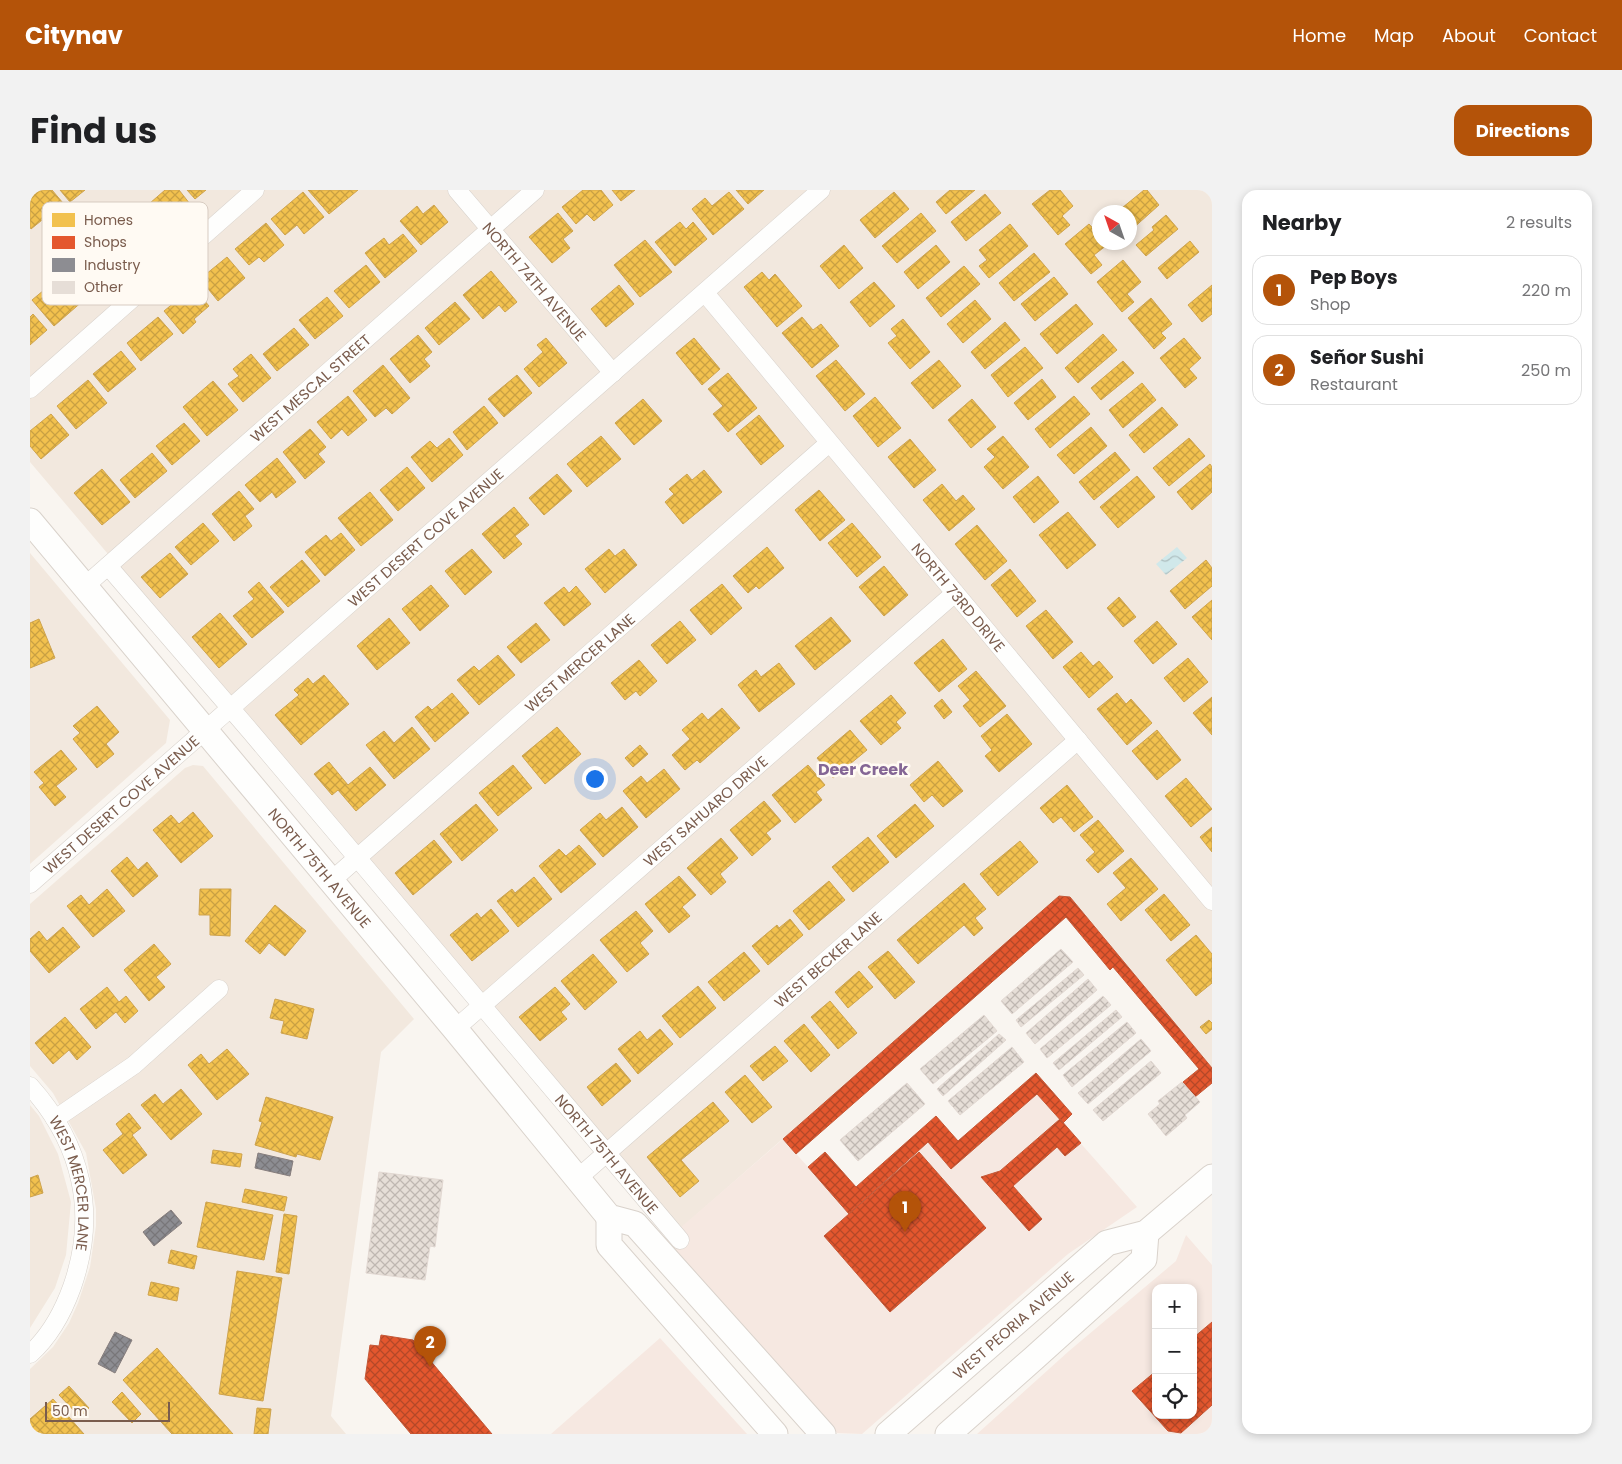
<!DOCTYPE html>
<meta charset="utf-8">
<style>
body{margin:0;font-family:Poppins,sans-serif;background:#f2f2f2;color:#202124}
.controls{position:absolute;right:15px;bottom:15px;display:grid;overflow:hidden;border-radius:10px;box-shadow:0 2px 8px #0003}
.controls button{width:45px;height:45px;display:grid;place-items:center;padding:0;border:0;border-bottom:1px solid #e0e0e0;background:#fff;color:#202124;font:25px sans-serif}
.compass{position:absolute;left:1062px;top:15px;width:45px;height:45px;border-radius:50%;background:#fff;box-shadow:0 2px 8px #0003;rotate:320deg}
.scale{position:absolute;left:15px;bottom:12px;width:125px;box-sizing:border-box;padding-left:5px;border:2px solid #7a5c4d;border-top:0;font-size:14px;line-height:18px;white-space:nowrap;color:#7a5c4d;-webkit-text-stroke:4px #fffaf3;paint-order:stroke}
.you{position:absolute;left:564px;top:588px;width:18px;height:18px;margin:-12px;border:4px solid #fff;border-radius:50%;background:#1a73e8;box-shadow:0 0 0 8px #1a73e833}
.badge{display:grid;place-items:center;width:32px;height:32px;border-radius:50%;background:#b45309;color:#fff;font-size:16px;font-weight:700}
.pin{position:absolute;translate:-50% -41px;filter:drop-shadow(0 1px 2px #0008)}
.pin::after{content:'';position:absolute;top:26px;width:18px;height:15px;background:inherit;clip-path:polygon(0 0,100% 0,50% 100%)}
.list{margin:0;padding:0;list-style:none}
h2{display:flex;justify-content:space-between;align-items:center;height:65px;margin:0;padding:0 20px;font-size:21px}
h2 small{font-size:16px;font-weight:400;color:#757577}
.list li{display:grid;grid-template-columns:32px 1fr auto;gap:15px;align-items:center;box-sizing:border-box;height:70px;margin:0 10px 10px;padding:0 10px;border:1px solid #e0e0e0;border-radius:15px}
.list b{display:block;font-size:19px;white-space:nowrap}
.list p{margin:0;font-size:16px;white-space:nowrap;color:#757577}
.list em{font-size:16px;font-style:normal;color:#757577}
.icon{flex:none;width:28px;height:28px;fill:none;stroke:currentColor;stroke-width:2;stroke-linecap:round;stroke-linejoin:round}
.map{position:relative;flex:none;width:1182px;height:1244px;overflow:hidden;border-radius:15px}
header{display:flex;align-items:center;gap:30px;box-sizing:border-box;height:70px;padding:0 25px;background:#b45309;color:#fff}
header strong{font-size:24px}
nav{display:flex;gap:28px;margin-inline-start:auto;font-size:18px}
.intro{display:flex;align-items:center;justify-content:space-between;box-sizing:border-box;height:120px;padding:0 30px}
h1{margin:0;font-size:35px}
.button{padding:12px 22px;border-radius:15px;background:#b45309;color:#fff;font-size:18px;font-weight:700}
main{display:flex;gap:30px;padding:0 30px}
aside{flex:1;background:#fff;border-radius:15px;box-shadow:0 2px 8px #0003}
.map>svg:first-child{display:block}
</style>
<header>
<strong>Citynav</strong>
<nav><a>Home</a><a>Map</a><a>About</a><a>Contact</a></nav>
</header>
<div class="intro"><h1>Find us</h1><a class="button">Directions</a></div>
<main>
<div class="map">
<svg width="1182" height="1244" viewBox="0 0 1182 1244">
<defs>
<pattern id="water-waves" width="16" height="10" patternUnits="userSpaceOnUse" patternTransform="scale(1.25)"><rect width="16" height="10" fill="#d0e8ea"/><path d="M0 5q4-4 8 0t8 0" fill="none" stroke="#aebfc0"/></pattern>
<pattern id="homes-cross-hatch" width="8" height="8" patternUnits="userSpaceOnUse" patternTransform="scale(1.25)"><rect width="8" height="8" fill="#f2c14e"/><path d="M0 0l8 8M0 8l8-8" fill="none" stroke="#c9a043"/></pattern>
<pattern id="shops-cross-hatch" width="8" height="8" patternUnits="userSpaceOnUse" patternTransform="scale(1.25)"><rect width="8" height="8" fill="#e4572e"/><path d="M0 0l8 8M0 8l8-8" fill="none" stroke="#b44828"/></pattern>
<pattern id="industry-cross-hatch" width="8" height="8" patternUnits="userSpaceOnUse" patternTransform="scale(1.25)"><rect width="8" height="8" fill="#8d8d92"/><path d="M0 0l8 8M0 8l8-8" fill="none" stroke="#787679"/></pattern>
<pattern id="building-cross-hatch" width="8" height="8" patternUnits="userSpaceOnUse" patternTransform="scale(1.25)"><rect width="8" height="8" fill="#e6ded7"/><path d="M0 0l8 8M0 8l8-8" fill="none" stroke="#bfb7b1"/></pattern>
</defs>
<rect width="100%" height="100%" fill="#f9f5f0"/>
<path fill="#f2e8de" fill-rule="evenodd" d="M0,0H1182V878L1040,707L1029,706L650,1039L0,272ZM1070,22H1100V52H1070Z
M0,363L140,530L136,553L0,674Z
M163,575L173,576L384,829L351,862L301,1226L316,1244H0V1179L23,1157L39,1133L48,1113L60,1077L66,1036V1019L56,963L23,903L0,876V714L155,578Z
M0,915L9,926L28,964L41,1012L36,1065L25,1098L0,1138Z"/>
<path fill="#f6e8e1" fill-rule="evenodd" d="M1007,904L1107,1017L1038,1064L832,1244L807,1243L635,1051L753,949L819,1023L898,952L921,979Z
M1156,1045L1182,1075V1244H947L1039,1161L1146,1071ZM1126,1098H1163V1225H1126Z
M630,1148L717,1244H521Z"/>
<path fill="url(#water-waves)" d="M1147,357L1157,368L1136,385L1126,374Z"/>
<path fill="url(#homes-cross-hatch)" stroke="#cea34e" d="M0,0H22L33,13L1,39L0,37Z
M30,0H55L40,12Z
M135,0H149L160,14L129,40L112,20Z
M157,0H176L165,9Z
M278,0H328L299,24Z
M553,0H571L583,15L564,31L557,24L546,34L532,17Z
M582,0H605L591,11Z
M706,0H734L718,14Z
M920,0H945L916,24L906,12Z
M1020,0H1030L1043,16L1032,26L1040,35L1028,45L1002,14Z
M1114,0H1117L1129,15L1100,41V22H1087Z
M273,2L294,27L274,44L267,35L255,45L241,29Z
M699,2L714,19L683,45L662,19L675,8L682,16Z
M864,2L879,19L845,48L830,30Z
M955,4L971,23L936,51L921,32Z
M404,15L418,32L391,55L370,31L387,16L393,24Z
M528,23L543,41L533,49L540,58L522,73L499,47Z
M891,23L906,41L867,73L852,56Z
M1136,25L1148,39L1116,66L1106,55L1124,40L1122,37Z
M650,32L656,39L663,32L677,49L645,76L625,52Z
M236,33L254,55L234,72L229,67L219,75L205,59Z
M980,34L998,56L959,88L949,76L957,70L949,60Z
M1059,34L1070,46V52H1075L1077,55L1064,65L1072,75L1061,84L1035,54Z
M373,44L387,61L355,88L335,63L354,48L359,55Z
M615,50L642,82L610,107L584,75Z
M1160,51L1169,62L1137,89L1128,78Z
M814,55L833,78L809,99L790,76Z
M906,55L920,72L888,99L874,82Z
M1004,63L1020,82L984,111L969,93Z
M197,67L215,88L188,111L170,89Z
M1093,70L1111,92L1097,104L1104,112L1092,122L1067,92Z
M336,75L350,92L319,118L304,101Z
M934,76L950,94L911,127L896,108Z
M461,81L487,112L475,122L469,115L453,129L433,105Z
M732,82L739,90L745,84L772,116L747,137L714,97Z
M32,85L54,110L24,136L2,110Z
M1024,87L1038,104L1005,131L991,114Z
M844,92L865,116L840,137L820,112Z
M589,95L604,114L576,137L561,119Z
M1182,95V124L1172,132L1158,115Z
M163,97L179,116L164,129L166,132L153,144L134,121Z
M297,107L313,126L285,149L269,130Z
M1121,108L1142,134L1131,143L1136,148L1124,159L1098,128Z
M945,110L961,129L933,153L917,134Z
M425,112L440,129L409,155L395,138Z
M1046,114L1063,134L1027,164L1010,144Z
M3,124L17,140L0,155V127Z
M128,127L143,144L111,171L97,153Z
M772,127L783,140L791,134L809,156L782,178L752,143Z
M873,129L900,162L880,179L858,153L867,146L861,139Z
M975,132L990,150L955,179L941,162Z
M264,138L279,155L247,181L233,164Z
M1073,144L1087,160L1048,193L1035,178Z
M388,145L402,162L394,169L400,176L380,193L360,169Z
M516,148L537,173L509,197L494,179L513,162L507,155Z
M664,148L690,179L672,195L646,163Z
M1154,148L1171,168L1159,179L1167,188L1155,198L1130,168Z
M995,157L1013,178L978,207L961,185Z
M91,161L106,179L78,202L63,184Z
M221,164L241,188L213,212L198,194L209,186L203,179Z
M806,170L835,204L815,221L786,186Z
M909,170L931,196L903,219L881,193Z
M1093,171L1104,183L1071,210L1061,198Z
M353,175L380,208L362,224L356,218L345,227L323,201Z
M698,183L727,218L698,242L683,224L693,216L678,199Z
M487,185L502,203L474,227L458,209Z
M1012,189L1026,207L998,230L984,213Z
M58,190L77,213L46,239L27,216Z
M183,191L208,220L177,246L153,217Z
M1112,193L1126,210L1093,238L1079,220Z
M318,206L337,230L318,246L312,239L301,249L287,232Z
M1044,206L1060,224L1020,258L1005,239Z
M845,207L871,238L848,257L823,226Z
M613,209L632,231L604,255L585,233Z
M942,209L966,237L941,258L918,230Z
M454,216L468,233L437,260L423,242Z
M1132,217L1148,235L1114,263L1099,245Z
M21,224L39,245L11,269L0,256V241Z
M729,225L754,256L731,275L706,244Z
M154,233L170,251L142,275L126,256Z
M1061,237L1077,256L1044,284L1027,265Z
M280,239L296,257L288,264L295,272L275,289L253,262Z
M571,246L591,269L557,297L537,274Z
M973,246L999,277L973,299L954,277L965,267L957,259Z
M419,248L433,265L402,292L381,267L400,251L407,258Z
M1159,248L1175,266L1139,296L1123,278Z
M880,249L906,280L884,298L858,267Z
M1085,262L1100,280L1064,310L1049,292Z
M122,263L137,281L105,308L90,290Z
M247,268L266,292L246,308L242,302L230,312L215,295Z
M1180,274L1182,277V302L1162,320L1147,302Z
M377,277L395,298L368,321L350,300Z
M72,279L100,312L72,335L44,303Z
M674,280L692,302L653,334L635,312L644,304L639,299L657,284L662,290Z
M527,284L542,301L514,325L499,308Z
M1008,286L1029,312L1004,333L983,307Z
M1107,286L1125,307L1088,338L1070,317Z
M912,294L926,311L933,305L945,319L919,341L893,310Z
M789,300L815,330L790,351L765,320Z
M209,301L224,319L215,326L222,336L204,351L182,324Z
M340,302L363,330L331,356L308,328Z
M484,317L499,335L485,346L492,354L474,369L452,344Z
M1038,322L1066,355L1037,379L1009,345Z
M173,333L189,351L161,375L145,357Z
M822,333L851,367L827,387L798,353Z
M947,335L977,371L955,390L925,354Z
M311,343L325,360L295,386L275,362L296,345L301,351Z
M737,357L754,378L729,399L726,396L718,403L703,386Z
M442,359L462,382L435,405L415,381Z
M579,359L585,366L594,359L607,375L575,403L555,379Z
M140,363L158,384L130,408L111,387Z
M272,370L290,391L258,417L240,397Z
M1176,370L1182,378V396L1155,419L1140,401Z
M854,376L878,405L854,426L829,397Z
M980,379L1006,411L987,427L961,395Z
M229,392L254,422L222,448L203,426L224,409L218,402Z
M692,394L712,418L681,445L660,420Z
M401,395L419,416L390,441L372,419Z
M546,396L561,414L534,436L514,413L534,397L539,403Z
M1089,407L1106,427L1093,437L1077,418Z
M1182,410V450L1162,427Z
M1016,420L1043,452L1023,469L996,436Z
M190,423L217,454L189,478L162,447Z
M801,427L821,451L785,480L765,456Z
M359,428L380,453L347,480L327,456Z
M9,429L25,468L0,478V433Z
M650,431L666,450L637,474L621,455Z
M1127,431L1147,454L1123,474L1104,451Z
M506,433L520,450L491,473L477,457Z
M913,449L937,479L909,502L884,473Z
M1051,462L1063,476L1069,471L1083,487L1059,508L1033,477Z
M468,465L485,485L449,515L427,490L444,476L449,481Z
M1158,468L1178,492L1154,512L1134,488Z
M609,470L627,491L610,506L606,501L595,510L581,493Z
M749,473L765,494L729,522L708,495L726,480L731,487Z
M946,481L976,516L950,537L933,516L940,510L928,496Z
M294,485L319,514L271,555L245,525L269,505L264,500L278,488L283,494Z
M422,503L439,523L405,552L385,527L398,516L402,520Z
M1087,503L1096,514L1101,509L1122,533L1097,555L1067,519Z
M861,505L876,523L866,532L871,538L851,555L830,531Z
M1182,507V545L1163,523Z
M912,509L922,522L914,529L904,516Z
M67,516L89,542L76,554L84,564L67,578L43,549L50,543L43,536Z
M692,518L710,538L670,573L667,570L655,580L642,565L660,549L652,540L672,523L678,530Z
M977,524L1002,554L969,582L955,566L962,560L951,546Z
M382,537L400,559L364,589L336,555L354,541L364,553Z
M527,537L551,564L515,594L492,566Z
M820,540L837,560L803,588L787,568Z
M1127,540L1151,570L1127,590L1102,561Z
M610,555L618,564L603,577L595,568Z
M31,560L47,579L26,596L36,607L25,616L9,597L14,593L4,582Z
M908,571L933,601L913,617L902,605L894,612L880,595Z
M299,572L318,595L340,577L356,595L326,621L308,600L302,605L284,584Z
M483,575L502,598L468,626L449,603Z
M778,575L795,595L786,602L792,610L765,633L742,605Z
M634,579L650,599L616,628L593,601L611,586L617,593Z
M1156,588L1182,619L1161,637L1135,606Z
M1037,595L1063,627L1044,642L1031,627L1023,633L1010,618Z
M734,611L751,631L736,643L741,649L722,666L700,640Z
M446,614L468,640L432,671L410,644Z
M885,614L904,636L866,668L847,646Z
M592,617L608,637L573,667L550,640L570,623L576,630Z
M163,622L183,646L151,673L123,640L141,625L149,634Z
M1068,630L1094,661L1068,683L1056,670L1065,662L1050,645Z
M1182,637V662L1170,647Z
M838,647L859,672L823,702L802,677Z
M691,648L708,668L690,684L696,692L681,705L657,678Z
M404,650L422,672L383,705L365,683Z
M990,651L1008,672L968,706L950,684Z
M549,655L566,674L531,703L509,676L529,659L536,666Z
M97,667L108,680L117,672L128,686L103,707L81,681Z
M1101,668L1128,699L1091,731L1077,714L1096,698L1083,683Z
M649,686L666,705L652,717L660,726L639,743L615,714Z
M504,687L522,709L488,737L467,711L482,699L485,703Z
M799,691L815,710L779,740L763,721Z
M934,693L956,719L945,728L953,738L944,746L934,735L888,774L867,750Z
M77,699L95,721L63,747L37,716L51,705L59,715Z
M170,699H201L200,746L180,745V725H169Z
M1134,704L1160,735L1141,751L1115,720Z
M245,715L276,741L255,766L239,753L230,764L215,751Z
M461,719L479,741L442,771L420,745L447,723L451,728Z
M606,721L623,741L610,753L619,764L597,782L570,750Z
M760,729L773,745L738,775L722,756L747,735L749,738Z
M33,737L50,757L19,783L0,761V749L9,741L17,751Z
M1166,745L1182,764V793L1166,806L1136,770Z
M124,754L141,774L126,787L135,797L119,811L94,780Z
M858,761L885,792L865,809L838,777Z
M714,762L730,781L694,811L678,792Z
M563,764L587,792L555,820L531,791Z
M829,781L843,797L818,818L805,802Z
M668,796L686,818L650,848L632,826Z
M77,797L89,812L96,806L108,821L95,833L86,822L66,839L50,819Z
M525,797L540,814L531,822L537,829L510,851L489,827Z
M245,809L284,819L277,849L251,843L254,831L240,828Z
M800,811L827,843L808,859L781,827Z
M35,827L61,857L47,870L39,860L23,874L5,853Z
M1179,830L1182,833V839L1176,844L1170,837Z
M774,834L800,865L781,882L754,851Z
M630,839L643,854L608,884L588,859L610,841L617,850Z
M745,856L758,871L733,891L720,876Z
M197,859L219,884L187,910L158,875L171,864L179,874Z
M586,873L601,891L572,916L557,897Z
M715,885L742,917L722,933L695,902Z
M151,899L172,924L141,950L111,915L125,904L133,914Z
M236,907L303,927L290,970L267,964L266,967L225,955L232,932L229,931Z
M683,912L699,931L651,970L669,991L650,1007L617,967Z
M99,923L111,938L102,945L117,965L93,984L73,960L93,944L86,934Z
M183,960L212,964L210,977L181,973Z
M8,985L13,1003L0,1007V988Z
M215,999L257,1007L254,1021L212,1012Z
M176,1012L243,1025L234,1070L167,1057Z
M254,1024L267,1026L259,1084L246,1082Z
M141,1060L167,1066L164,1079L138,1073Z
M207,1081L252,1088L233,1211L189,1204Z
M121,1092L149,1098L147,1111L118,1105Z
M127,1158L203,1244H142L93,1190Z
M39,1196L59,1218L50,1227L29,1205Z
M92,1202L111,1224L102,1233L82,1212Z
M23,1209L54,1244H0V1229Z
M227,1218L241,1219L238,1244H224Z"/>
<path fill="url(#shops-cross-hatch)" stroke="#c45837" d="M1029,706L1040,707L1182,878V893L1165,907L1153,892L1169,879L1083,777L1080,780L1036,727L766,964L753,949Z
M1006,883L1042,924L1033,933L1007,904L921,979L898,952L819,1024L778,977L795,962L826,997L906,926L928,951Z
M1030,929L1051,953L1035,966L1027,957L983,996L1012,1029L999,1041L951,987L970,981Z
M889,962L956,1038L860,1122L794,1046Z
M1182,1132V1215L1151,1243L1138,1241L1102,1201L1126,1181V1225H1163V1148Z
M351,1145L383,1150L462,1244H381L335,1189L340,1155L349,1156Z"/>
<path fill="url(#industry-cross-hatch)" stroke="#877e7d" d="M228,963L263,971L260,986L225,978Z
M141,1020L152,1033L124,1056L113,1042Z
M85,1142L102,1150L85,1183L68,1174Z"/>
<path fill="url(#building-cross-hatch)" stroke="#e2d8d2" d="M1031,759L1043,772L982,824L971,811Z
M1048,778L1054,785L991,837L986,830Z
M1058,789L1067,800L1005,854L996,843Z
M1073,806L1081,815L1017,868L1010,859Z
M1086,820L1092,827L1029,880L1023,873Z
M954,825L967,841L903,894L890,879Z
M1097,832L1106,843L1042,897L1033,885Z
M969,844L976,850L913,906L907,899Z
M1111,849L1121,861L1058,914L1048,903Z
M982,857L994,872L930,925L918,911Z
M1121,871L1131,883L1073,931L1063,920Z
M1152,892L1170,912L1155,925L1157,928L1136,946L1118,924L1130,914L1128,911Z
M877,893L895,914L828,971L810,950Z
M349,982L413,990L405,1057L400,1056L395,1090L336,1083Z"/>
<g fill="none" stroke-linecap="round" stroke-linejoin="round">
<defs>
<g id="minor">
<path id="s1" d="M427,0L583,183"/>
<path id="s2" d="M675,103L1182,711"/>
<path d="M0,199L225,0"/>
<path id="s3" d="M78,376L221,542L650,1050"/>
<path id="s4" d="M55,396L505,0"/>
<path id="s5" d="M301,691L799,253"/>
<path id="s6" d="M0,694L791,0"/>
<path id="s7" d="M425,839L925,403"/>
<path id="s8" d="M0,896C52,954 68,1023 42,1097C33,1122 20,1146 0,1164"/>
<path d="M25,929L104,875L189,799"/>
<path id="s9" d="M548,988L1048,550"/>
</g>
<g id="secondary">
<path id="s10" d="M0,331L425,839L579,1027L605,1034L793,1244"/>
<path d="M579,1027V1055L745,1244"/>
<path id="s11" d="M858,1244L1077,1053L1116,1043L1182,987"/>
<path d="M918,1244L1003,1169L1114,1069L1116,1043"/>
</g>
</defs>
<use href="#minor" stroke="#d7d1cb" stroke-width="19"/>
<use href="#secondary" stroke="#d9d2cb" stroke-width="27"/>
<use href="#minor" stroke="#fefefd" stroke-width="18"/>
<use href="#secondary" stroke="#fefefd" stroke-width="25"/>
</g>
<g text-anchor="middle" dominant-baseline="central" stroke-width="5" stroke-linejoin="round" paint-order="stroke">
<g font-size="15" fill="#7a5c4d" stroke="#fffaf3">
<text stroke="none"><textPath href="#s1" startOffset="120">NORTH 74TH AVENUE</textPath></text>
<text stroke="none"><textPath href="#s4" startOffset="300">WEST MESCAL STREET</textPath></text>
<text stroke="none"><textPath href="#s6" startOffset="526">WEST DESERT COVE AVENUE</textPath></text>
<text stroke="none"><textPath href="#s2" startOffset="396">NORTH 73RD DRIVE</textPath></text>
<text stroke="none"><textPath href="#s5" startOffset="331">WEST MERCER LANE</textPath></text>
<text stroke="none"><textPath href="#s6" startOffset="121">WEST DESERT COVE AVENUE</textPath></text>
<text stroke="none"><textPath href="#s7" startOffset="332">WEST SAHUARO DRIVE</textPath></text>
<text stroke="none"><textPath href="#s10" startOffset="452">NORTH 75TH AVENUE</textPath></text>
<text stroke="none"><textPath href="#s9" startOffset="332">WEST BECKER LANE</textPath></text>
<text stroke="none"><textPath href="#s3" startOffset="771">NORTH 75TH AVENUE</textPath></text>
<text stroke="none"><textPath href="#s8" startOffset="109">WEST MERCER LANE</textPath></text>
<text stroke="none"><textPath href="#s11" startOffset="166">WEST PEORIA AVENUE</textPath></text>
</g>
<g font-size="16" font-weight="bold" fill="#846695" stroke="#fffaf3">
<text x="833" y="579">Deer Creek</text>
</g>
</g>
<rect x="12" y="12" width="166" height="103" rx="8" fill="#fffaf3" stroke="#d7cbc1" stroke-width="1"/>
<rect x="22" y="23" width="23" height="14" fill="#f2c14e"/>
<rect x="22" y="46" width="23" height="13" fill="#e4572e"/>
<rect x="22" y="68" width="23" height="14" fill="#8d8d92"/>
<rect x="22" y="91" width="23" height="13" fill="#e6ded7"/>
<g font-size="14" fill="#7a5c4d">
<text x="54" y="35">Homes</text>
<text x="54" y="57">Shops</text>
<text x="54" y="80">Industry</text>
<text x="54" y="102">Other</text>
</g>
</svg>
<div class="controls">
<button>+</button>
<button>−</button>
<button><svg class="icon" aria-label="locate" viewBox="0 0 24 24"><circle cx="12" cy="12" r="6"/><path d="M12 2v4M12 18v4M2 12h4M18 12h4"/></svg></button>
</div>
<svg class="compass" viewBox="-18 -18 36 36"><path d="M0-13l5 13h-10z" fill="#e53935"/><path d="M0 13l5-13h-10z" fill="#757577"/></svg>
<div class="scale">50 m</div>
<div class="you"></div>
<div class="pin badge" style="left:875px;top:1042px">1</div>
<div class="pin badge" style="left:400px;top:1177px">2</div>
</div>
<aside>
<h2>Nearby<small>2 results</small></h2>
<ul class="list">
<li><span class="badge">1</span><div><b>Pep Boys</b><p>Shop</p></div><em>220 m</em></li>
<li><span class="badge">2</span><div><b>Señor Sushi</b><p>Restaurant</p></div><em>250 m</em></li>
</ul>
</aside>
</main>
